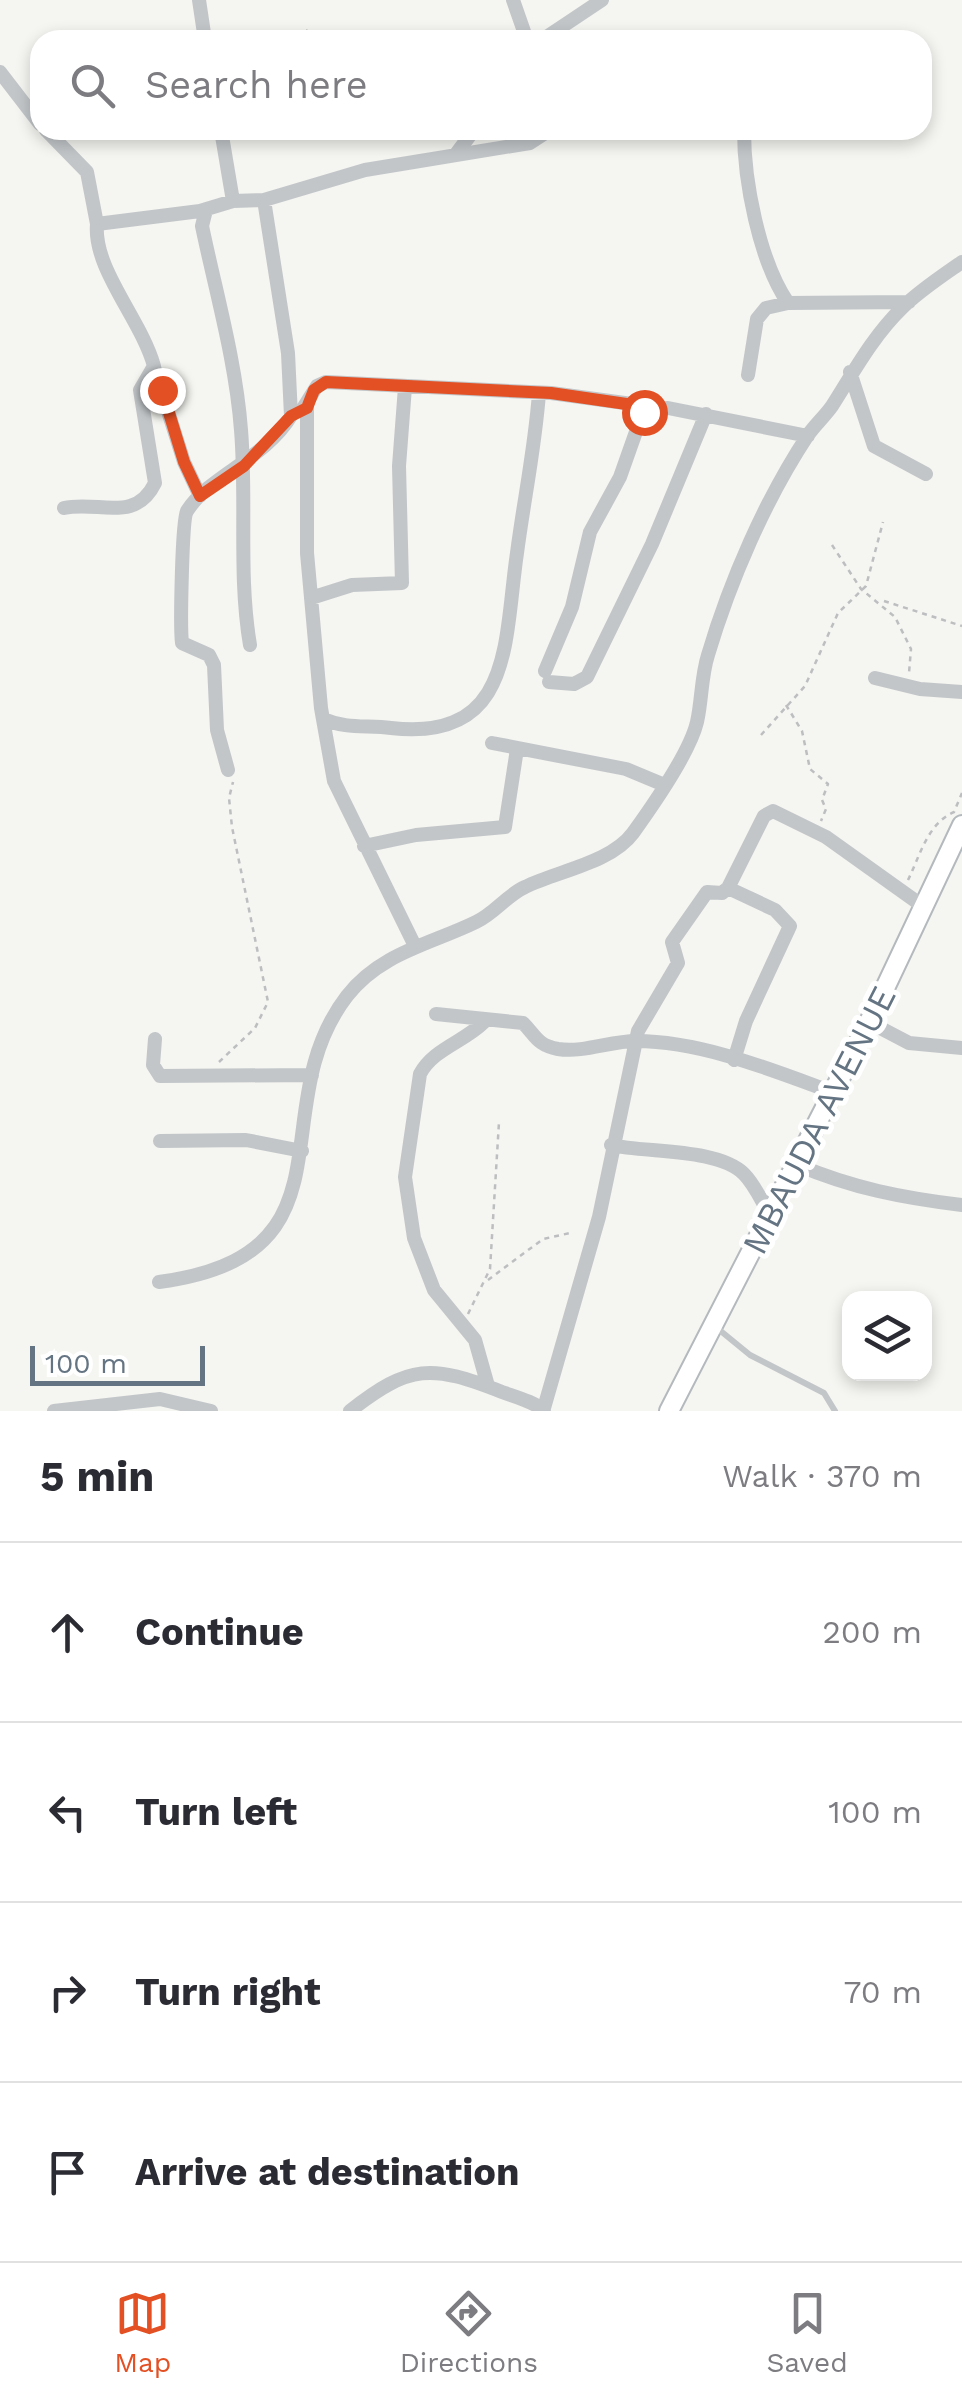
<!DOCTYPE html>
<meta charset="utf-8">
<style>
body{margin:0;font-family:"Work Sans",sans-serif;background:#f2f2f3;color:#2b2b33}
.controls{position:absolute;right:30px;bottom:30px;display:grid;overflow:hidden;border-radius:20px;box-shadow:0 5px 15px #0003}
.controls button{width:90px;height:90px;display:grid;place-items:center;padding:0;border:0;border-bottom:2px solid #e1e1e2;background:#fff;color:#2b2b33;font:50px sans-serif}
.scale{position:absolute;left:30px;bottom:25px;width:175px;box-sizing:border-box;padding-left:10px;border:5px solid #647482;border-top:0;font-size:28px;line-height:35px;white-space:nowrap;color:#647482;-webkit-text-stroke:8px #fff;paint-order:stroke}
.stop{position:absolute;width:30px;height:30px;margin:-22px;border:8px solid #e25024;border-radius:50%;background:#fff}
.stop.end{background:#e25024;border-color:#fff;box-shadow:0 2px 10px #0008}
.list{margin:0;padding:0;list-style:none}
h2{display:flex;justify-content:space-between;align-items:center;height:130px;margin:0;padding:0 40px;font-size:42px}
h2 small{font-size:32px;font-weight:400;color:#7c7c81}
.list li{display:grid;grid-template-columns:65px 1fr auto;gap:30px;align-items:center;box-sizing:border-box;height:180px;padding:0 40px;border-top:2px solid #e1e1e2}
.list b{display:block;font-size:38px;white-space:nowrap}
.list em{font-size:32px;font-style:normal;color:#7c7c81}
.icon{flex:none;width:55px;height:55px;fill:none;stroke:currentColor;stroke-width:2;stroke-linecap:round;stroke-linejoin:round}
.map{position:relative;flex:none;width:962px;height:1411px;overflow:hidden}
.search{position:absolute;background:#fff;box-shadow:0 5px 15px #0003;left:30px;right:30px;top:30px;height:110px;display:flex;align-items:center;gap:25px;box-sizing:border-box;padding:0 35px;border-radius:30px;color:#7c7c81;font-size:38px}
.sheet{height:850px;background:#fff}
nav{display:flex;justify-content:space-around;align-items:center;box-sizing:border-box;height:140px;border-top:2px solid #e1e1e2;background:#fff;font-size:28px;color:#7c7c81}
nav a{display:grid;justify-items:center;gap:5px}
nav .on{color:#e25024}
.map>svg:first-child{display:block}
</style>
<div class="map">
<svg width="962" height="1411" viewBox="0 0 962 1411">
<rect width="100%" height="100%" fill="#f5f5f1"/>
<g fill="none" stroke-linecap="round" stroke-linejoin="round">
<defs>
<path id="secondary" d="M669,1411L869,1022L962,825"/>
</defs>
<use href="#secondary" stroke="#b4b9be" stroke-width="22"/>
<path stroke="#bcbec0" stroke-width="2.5" stroke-dasharray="5 5" stroke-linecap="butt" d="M306,30L316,40
M832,545L861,589L895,617L911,649L909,673
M884,601L962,626
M786,705L802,731L810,769L828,784L822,800L826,809L821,821
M761,735L805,686L838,613L866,586L883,522
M908,880C920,856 927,824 954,812L962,793
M219,1062L255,1028L268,1002L232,827L229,798L233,782
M488,1280L543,1239L570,1233
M468,1314L490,1269L499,1122"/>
<path stroke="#c2c6c9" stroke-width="6" d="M717,1328L750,1355L824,1393L835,1411"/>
<path stroke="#c2c6c9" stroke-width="14" d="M199,0L205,40
M513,0L527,40
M542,40L602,0
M0,72L40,124
M46,130L87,172L97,224L200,211L233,201L264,200
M221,130L233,201
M744,130C744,181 759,260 788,303
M456,154L474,130
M206,210L202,226C216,293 236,362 241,430C247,502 238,574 250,645
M154,367L184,462L200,496
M850,372L874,446L926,474
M748,375L757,319L766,308L788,303L909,302
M307,408V553L321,708L334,781L414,944
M302,410L317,386L326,382L551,393L654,407
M64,508C98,500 135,524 155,483L140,390L154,366C141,319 93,269 97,224
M311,598L352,585L402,583L399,466L405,387
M545,671L572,607L590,532L620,477L643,412L668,408L808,436
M875,678L920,689L962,692
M549,682L574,684L587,677L652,544L706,414
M323,719C346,729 366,725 391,728C514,742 504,640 517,553C524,499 535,448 539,393
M492,743L626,769L662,784
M228,770L217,730L214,665L209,655L182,643C180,627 182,519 187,511C210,475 265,459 291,416L288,353L264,200L365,170L530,143L550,130
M364,846L416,835L505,827L517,749
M728,888L775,910L790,926L746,1021L734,1060
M436,1014L523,1023C536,1036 537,1045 558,1049C584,1053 610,1041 636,1041C701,1041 772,1070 832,1092
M484,1022C464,1042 433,1049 420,1074L405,1177L414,1238L434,1290L475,1340L488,1386
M869,1022L909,1043L962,1048
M155,1039L153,1065L160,1076L312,1075
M160,1141L246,1140L302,1151
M611,1145C646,1153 718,1148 744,1174C755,1185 762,1202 770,1215
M798,1165C852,1188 903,1198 962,1205
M159,1282C362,1255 260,1109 347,996C380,953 431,944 476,922C495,913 507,895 525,887C557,871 611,863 633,833C651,808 690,752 697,722C702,700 701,677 708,655C730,581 765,500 808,435C815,425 825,416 832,406C853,373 873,336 902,308C919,291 942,276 962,262
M544,1408L599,1217L638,1031L678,963L672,942L707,892L722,893L728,888L764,816L773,811L826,837L924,907
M54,1411L160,1399L211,1411
M350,1411C410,1364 431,1364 502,1392C516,1397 535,1402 544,1411"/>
<use href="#secondary" stroke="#fff" stroke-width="18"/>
</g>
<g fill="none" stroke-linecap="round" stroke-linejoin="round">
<path stroke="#e25024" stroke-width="12" d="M162,390L184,462L200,496L244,466L291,416L307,408L314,390L326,382L551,393L654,408L644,412"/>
</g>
<g text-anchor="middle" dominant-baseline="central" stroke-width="10" stroke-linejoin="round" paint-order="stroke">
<g font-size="35" fill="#647482" stroke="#fff">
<text transform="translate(819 1120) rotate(-63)">MBAUDA AVENUE</text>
</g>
</g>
</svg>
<div class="controls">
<button><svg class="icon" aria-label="layers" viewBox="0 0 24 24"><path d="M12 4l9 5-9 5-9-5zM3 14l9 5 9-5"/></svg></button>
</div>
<div class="scale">100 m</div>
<div class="stop" style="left:644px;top:412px"></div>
<div class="stop end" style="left:162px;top:390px"></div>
<div class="search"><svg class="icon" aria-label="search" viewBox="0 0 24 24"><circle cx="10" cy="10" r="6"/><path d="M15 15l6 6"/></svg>Search here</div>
</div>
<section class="sheet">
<h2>5 min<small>Walk · 370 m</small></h2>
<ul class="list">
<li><svg class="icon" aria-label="ahead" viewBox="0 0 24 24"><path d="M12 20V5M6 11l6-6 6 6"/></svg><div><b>Continue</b></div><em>200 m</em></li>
<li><svg class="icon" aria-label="left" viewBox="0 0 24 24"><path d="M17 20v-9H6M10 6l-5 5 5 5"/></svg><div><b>Turn left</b></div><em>100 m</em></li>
<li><svg class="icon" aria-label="right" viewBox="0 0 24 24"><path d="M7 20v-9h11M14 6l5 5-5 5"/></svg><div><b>Turn right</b></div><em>70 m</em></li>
<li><svg class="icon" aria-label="arrive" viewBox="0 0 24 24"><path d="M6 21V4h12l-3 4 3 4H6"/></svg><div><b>Arrive at destination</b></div></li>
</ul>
</section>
<nav>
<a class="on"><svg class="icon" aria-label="map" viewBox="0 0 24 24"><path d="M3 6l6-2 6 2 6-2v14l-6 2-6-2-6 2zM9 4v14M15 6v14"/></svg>Map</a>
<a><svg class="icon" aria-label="directions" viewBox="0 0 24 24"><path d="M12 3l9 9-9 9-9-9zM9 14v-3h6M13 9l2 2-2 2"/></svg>Directions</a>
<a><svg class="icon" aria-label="saved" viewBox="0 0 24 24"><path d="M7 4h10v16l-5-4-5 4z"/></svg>Saved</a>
</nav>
